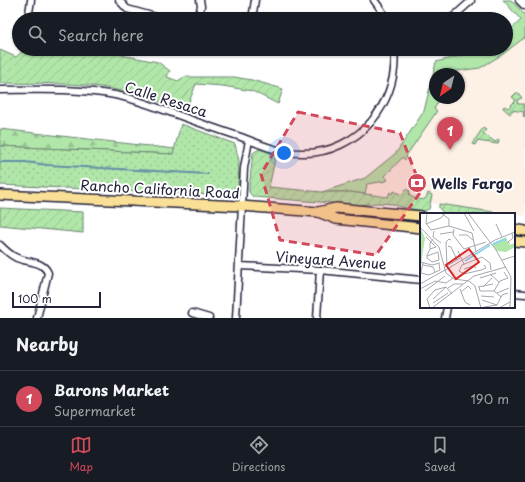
<!DOCTYPE html>
<style>
body{margin:0;font-family:"Playpen Sans",sans-serif;background:#20242c;color:#f1f3f6}
.compass{position:absolute;left:429px;top:68px;width:36px;height:36px;border-radius:50%;background:#171b24;box-shadow:0 1px 3px #0004;rotate:215deg}
.scale{position:absolute;left:12px;bottom:10px;width:89px;box-sizing:border-box;padding-left:4px;border:2px solid #22223b;border-top:0;font-size:11px;line-height:14px;white-space:nowrap;color:#22223b;-webkit-text-stroke:3px #fff;paint-order:stroke}
.you{position:absolute;left:284px;top:153px;width:14px;height:14px;margin:-10px;border:3px solid #fff;border-radius:50%;background:#1a73e8;box-shadow:0 0 0 6px #1a73e833}
.badge{display:grid;place-items:center;width:26px;height:26px;border-radius:50%;background:#d1495b;color:#fff;font-size:13px;font-weight:700}
.pin{position:absolute;translate:-50% -33px;filter:drop-shadow(0 1px 2px #0008)}
.pin::after{content:'';position:absolute;top:21px;width:14px;height:12px;background:inherit;clip-path:polygon(0 0,100% 0,50% 100%)}
.list{margin:0;padding:0;list-style:none}
h2{display:flex;justify-content:space-between;align-items:center;height:52px;margin:0;padding:0 16px;font-size:17px}
h2 small{font-size:13px;font-weight:400;color:#9ea1a6}
.list li{display:grid;grid-template-columns:26px 1fr auto;gap:12px;align-items:center;box-sizing:border-box;height:56px;padding:0 16px;border-top:1px solid #363941}
.list b{display:block;font-size:15px;white-space:nowrap}
.list p{margin:0;font-size:13px;white-space:nowrap;color:#9ea1a6}
.list em{font-size:13px;font-style:normal;color:#9ea1a6}
.icon{flex:none;width:22px;height:22px;fill:none;stroke:currentColor;stroke-width:2;stroke-linecap:round;stroke-linejoin:round}
.map{position:relative;flex:none;width:525px;height:318px;overflow:hidden}
.search{position:absolute;background:#171b24;box-shadow:0 1px 3px #0004;left:12px;right:12px;top:12px;height:44px;display:flex;align-items:center;gap:10px;box-sizing:border-box;padding:0 14px;border-radius:22px;color:#9ea1a6;font-size:15px}
.sheet{height:108px;background:#171b24}
nav{display:flex;justify-content:space-around;align-items:center;box-sizing:border-box;height:56px;border-top:1px solid #363941;background:#171b24;font-size:11px;color:#9ea1a6}
nav a{display:grid;justify-items:center;gap:2px}
nav .on{color:#d1495b}
.map>svg:first-child{display:block}
</style>
<div class="map">
<svg width="525" height="318" viewBox="0 0 525 318">
<defs>
<pattern id="forest-firs" width="22" height="20" patternUnits="userSpaceOnUse"><rect width="22" height="20" fill="#b1e6a9"/><path d="M5 1l3.5 6h-7zM16 11l3.5 6h-7z" fill="#98c592"/></pattern>
<pattern id="park-dots" width="8" height="8" patternUnits="userSpaceOnUse"><rect width="8" height="8" fill="#b1e6a9"/><path d="M2 2h.1M6 6h.1" fill="none" stroke="#98c592" stroke-width="1.8" stroke-linecap="round"/></pattern>
<pattern id="garden-furrows" width="10" height="10" patternUnits="userSpaceOnUse"><rect width="10" height="10" fill="#b1e6a9"/><path d="M-1 1l2-2M0 10L10 0M9 11l2-2" fill="none" stroke="#98c592"/></pattern>
</defs>
<rect width="100%" height="100%" fill="#fff"/>
<filter id="ink" filterUnits="userSpaceOnUse"><feTurbulence type="fractalNoise" baseFrequency=".025" numOctaves="2"/><feDisplacementMap in="SourceGraphic" scale="8" xChannelSelector="R" yChannelSelector="G"/><feConvolveMatrix kernelMatrix="1 2 1 2 8 2 1 2 1" color-interpolation-filters="sRGB"/></filter>
<g filter="url(#ink)">
<path fill="#fdf0e5" d="M525,37V216L365,194L367,184L386,181L385,176L403,157L405,159L406,156L437,112L434,109L440,98H459V74H449V72L480,68L503,54Z"/>
<path fill="#b1e6a9" stroke="#6a8472" d="M503,0H511L525,15V37L503,54L480,68L449,72V74H435V98H440L434,109L437,111L406,156L407,158L405,160L403,157L385,176L388,180L386,181L367,184L365,194L350,192H322L365,178L396,153L424,111L436,62L487,49H506V34L521,20Z"/>
<path fill="url(#forest-firs)" stroke="#6a8472" d="M0,129L175,149L173,154L0,146Z"/>
<path fill="url(#park-dots)" stroke="#6a8472" d="M181,124L235,144L239,161L238,187H235L228,194V197L213,195L0,185V146L173,154Z"/>
<path fill="url(#garden-furrows)" stroke="#6a8472" d="M25,49H90L158,62L170,71L167,77L178,81L184,77H234L252,80L283,89L278,104L252,91L223,86L196,84L186,110C160,102 134,93 107,88C72,82 35,84 0,83V50L16,57Z
M516,93L519,94L522,98L517,100L518,104H524L525,117L523,116L524,112L512,110L510,114L503,108L504,106L508,108L516,100L512,97Z
M483,128L486,130L483,133L495,142L499,139L498,144L477,141L475,145L472,144Z
M259,149L276,155L269,187L322,192H350L388,197L390,192L392,194L394,191L402,195L406,189L410,191L409,195C411,197 421,201 425,199C426,198 428,194 428,193L432,195L429,209L425,211L405,208L392,204L377,203L358,205L253,197L249,192V188L253,153Z
M439,204L507,214H510H453L443,213L439,208Z
M0,208L83,212V233L0,225Z"/>
<g fill="none" stroke-linecap="round" stroke-linejoin="round">
<path stroke="#628fa6" stroke-width="2" d="M0,162H25L48,165L208,174"/>
<defs>
<path id="minor" d="M119,0L127,9L163,19
M374,0L382,11L385,19
M28,19L31,0
M198,19L201,6L200,0
M252,19L255,0
M448,19L453,17L471,1
M291,49L298,50
M0,90C36,90 80,88 115,95C136,99 155,107 175,114C197,122 219,130 241,137C261,145 282,154 305,153C330,153 354,141 371,122C388,101 397,76 394,49
M0,245C5,250 9,254 15,257C26,263 43,260 48,273L37,318
M239,266L320,270L421,280
M514,293L525,294
M192,313L209,318
M236,318L244,168L249,140
M317,318L320,270
M445,318L447,307"/>
<path id="secondary" d="M520,0L525,5"/>
<path id="primary" d="M0,195L241,206L318,212L336,219L421,228
M318,212L336,208L421,216
M514,229L525,231
M514,241L525,242"/>
</defs>
<use href="#minor" stroke="#22223b" stroke-width="9"/>
<use href="#secondary" stroke="#22223b" stroke-width="11"/>
<use href="#primary" stroke="#22223b" stroke-width="12"/>
<use href="#minor" stroke="#fff" stroke-width="6"/>
<use href="#secondary" stroke="#fff" stroke-width="8"/>
<use href="#primary" stroke="#fadf96" stroke-width="9"/>
</g>
</g>
<path fill="#d1495b" fill-opacity="0.2" stroke="#d1495b" stroke-width="3" stroke-dasharray="8 5" stroke-linejoin="round" d="M298,112L400,133L422,190L376,255L280,240L261,174Z"/>
<defs>
<symbol id="bank-disc" viewBox="-11 -11 22 22"><circle r="9.5" fill="#d1495b" stroke="#fff"/><path d="M-6-4H6V4H-6ZM0-2.3a2.3 2.3 0 1 0 0 4.6a2.3 2.3 0 1 0 0-4.6Z" fill="#fff"/></symbol>
</defs>
<g fill-rule="evenodd">
<use href="#bank-disc" x="406" y="172" width="22" height="22"/>
</g>
<g text-anchor="middle" dominant-baseline="central" stroke-width="4" stroke-linejoin="round" paint-order="stroke">
<g font-size="14" fill="#22223b" stroke="#fff">
<text transform="translate(166 99) rotate(18)">Calle Resaca</text>
<text transform="translate(160 189) rotate(3)">Rancho California Road</text>
<text transform="translate(331 260) rotate(4)">Vineyard Avenue</text>
</g>
<g font-size="14" font-weight="bold" fill="#22223b" stroke="#fff" text-anchor="start">
<text x="431" y="183">Wells Fargo</text>
</g>
</g>
<g transform="translate(420 213)">
<rect width="95" height="95" fill="#fff"/>
<path d="M0,14L5,25L0,59ZM86,24L89,32L95,30V34L86,39L77,38L72,31Z" fill="#b1e6a9"/>
<path fill="none" stroke="#8cd7ed" stroke-width="2" d="M73,31L86,26M45,48L70,32"/>
<path fill="none" stroke="#a7a7b1" stroke-width="1" d="M7,0L6,10L11,17L29,13L52,20L56,39M21,0L29,6V13M44,0L54,18M48,0L76,37L91,64L90,95M6,11L21,5L25,0M76,11L82,24M0,14L19,34L26,60L34,66L49,68L55,73L61,95M34,16L33,22L44,36L66,29M14,18L13,24L21,30M20,21L33,19M39,22H47L54,28M6,24L16,34L10,36M90,31L88,29L93,25L92,20M28,33L31,34L37,47M38,38L44,51M7,43L18,39L19,47L12,49L7,45V42L10,36V30L13,26M82,47L95,43M0,49L12,52L20,50M3,52L13,54L15,59M64,52L66,55L61,57L44,61L39,58L42,52L62,44L70,50L71,57M27,53L26,29L29,26L31,27M25,54L40,45M44,56L53,53L56,55M24,58L75,27L95,19M1,60L9,62L20,57L19,51M70,61L79,69M0,63L3,50M60,65L76,60M0,71L25,57M58,74L73,71M59,74L60,78H74L81,84M63,74L72,65M28,75L34,71H43M0,76L15,68L26,70L33,65M40,76L45,89L50,92M5,78L25,63M74,78L80,68L88,65L84,59M41,79L48,73L51,76M77,80L89,75M61,83L74,84M13,86L26,74M62,87L77,92M13,90L28,80M77,92L82,82L88,80M64,94L77,92M10,95L7,86L15,77L26,74L32,81M12,95L54,63L86,54M79,95L90,89"/>
<path fill="#d62828" fill-opacity="0.15" stroke="#d62828" stroke-width="2" d="M49,36L59,49L36,66L26,52Z"/>
<rect width="95" height="95" fill="none" stroke="#22223b" stroke-width="2"/>
</g>
</svg>
<svg class="compass" viewBox="-18 -18 36 36"><path d="M0-13l5 13h-10z" fill="#e53935"/><path d="M0 13l5-13h-10z" fill="#9ea1a6"/></svg>
<div class="scale">100 m</div>
<div class="you"></div>
<div class="pin badge" style="left:450px;top:150px">1</div>
<div class="search"><svg class="icon" aria-label="search" viewBox="0 0 24 24"><circle cx="10" cy="10" r="6"/><path d="M15 15l6 6"/></svg>Search here</div>
</div>
<section class="sheet">
<h2>Nearby<small></small></h2>
<ul class="list">
<li><span class="badge">1</span><div><b>Barons Market</b><p>Supermarket</p></div><em>190 m</em></li>
</ul>
</section>
<nav>
<a class="on"><svg class="icon" aria-label="map" viewBox="0 0 24 24"><path d="M3 6l6-2 6 2 6-2v14l-6 2-6-2-6 2zM9 4v14M15 6v14"/></svg>Map</a>
<a><svg class="icon" aria-label="directions" viewBox="0 0 24 24"><path d="M12 3l9 9-9 9-9-9zM9 14v-3h6M13 9l2 2-2 2"/></svg>Directions</a>
<a><svg class="icon" aria-label="saved" viewBox="0 0 24 24"><path d="M7 4h10v16l-5-4-5 4z"/></svg>Saved</a>
</nav>
